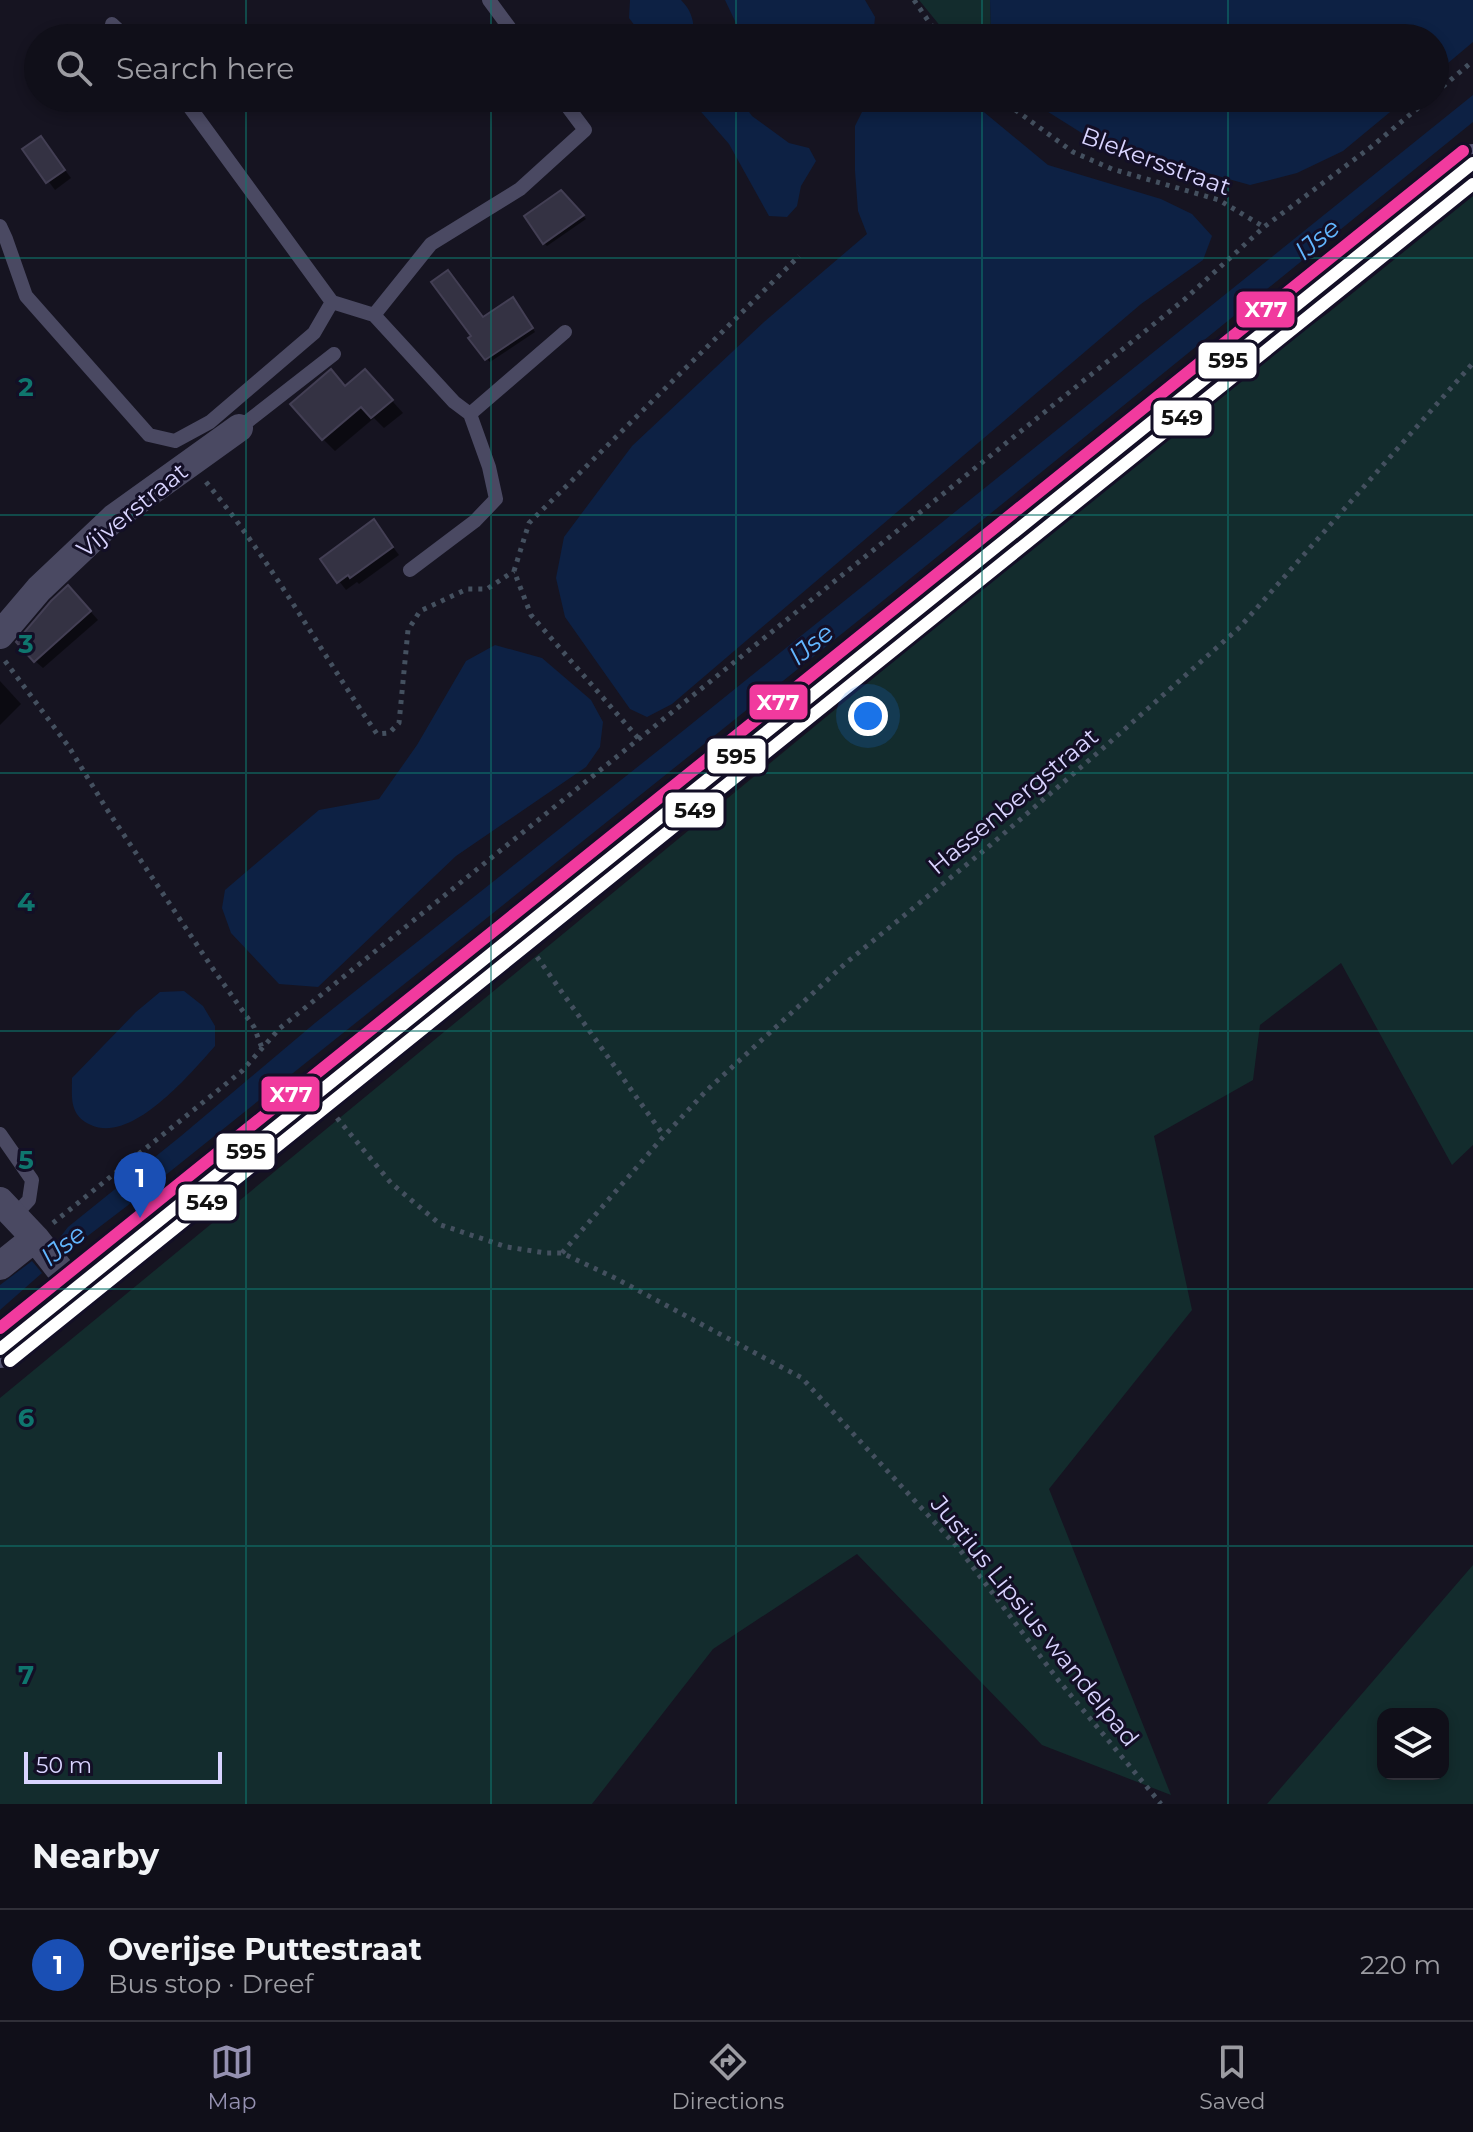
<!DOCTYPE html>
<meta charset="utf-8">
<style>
body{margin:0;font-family:Montserrat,sans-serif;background:#191822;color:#f1f3f6}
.controls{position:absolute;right:24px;bottom:24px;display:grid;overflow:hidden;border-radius:16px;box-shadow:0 4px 12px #0003}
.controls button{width:72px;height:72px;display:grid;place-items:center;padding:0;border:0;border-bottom:2px solid #302f38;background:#100f19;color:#f1f3f6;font:40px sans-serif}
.scale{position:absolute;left:24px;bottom:20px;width:198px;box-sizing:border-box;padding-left:8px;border:4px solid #d9d4ff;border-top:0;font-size:22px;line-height:28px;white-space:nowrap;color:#d9d4ff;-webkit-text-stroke:6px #130f26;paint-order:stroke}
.you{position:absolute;left:868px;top:716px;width:28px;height:28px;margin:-20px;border:6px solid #fff;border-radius:50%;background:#1a73e8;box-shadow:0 0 0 12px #1a73e833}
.badge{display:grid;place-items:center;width:52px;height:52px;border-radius:50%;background:#9591b1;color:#fff;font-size:26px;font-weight:700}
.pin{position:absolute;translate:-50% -66px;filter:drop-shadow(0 2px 4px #0008)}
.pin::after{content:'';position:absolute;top:42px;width:28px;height:24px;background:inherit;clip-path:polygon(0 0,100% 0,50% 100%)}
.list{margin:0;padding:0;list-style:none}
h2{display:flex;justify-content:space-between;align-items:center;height:104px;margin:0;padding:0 32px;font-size:34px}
h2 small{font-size:26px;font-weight:400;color:#9c9ca2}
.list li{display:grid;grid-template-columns:52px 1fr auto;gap:24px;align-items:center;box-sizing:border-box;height:112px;padding:0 32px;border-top:2px solid #302f38}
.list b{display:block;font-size:30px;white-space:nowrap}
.list p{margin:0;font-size:26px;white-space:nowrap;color:#9c9ca2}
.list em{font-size:26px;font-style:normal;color:#9c9ca2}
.icon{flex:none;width:44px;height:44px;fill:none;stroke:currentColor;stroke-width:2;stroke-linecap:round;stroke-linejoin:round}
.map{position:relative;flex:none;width:1473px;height:1804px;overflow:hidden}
.search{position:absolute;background:#100f19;box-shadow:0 4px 12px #0003;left:24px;right:24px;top:24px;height:88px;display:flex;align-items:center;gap:20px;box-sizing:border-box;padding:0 28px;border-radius:44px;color:#9c9ca2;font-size:30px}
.sheet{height:216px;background:#100f19}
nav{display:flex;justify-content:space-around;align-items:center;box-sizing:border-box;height:112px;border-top:2px solid #302f38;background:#100f19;font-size:22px;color:#9c9ca2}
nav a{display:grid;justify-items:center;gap:4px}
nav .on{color:#9591b1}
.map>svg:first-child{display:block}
</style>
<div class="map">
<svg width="1473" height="1804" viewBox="0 0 1473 1804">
<rect width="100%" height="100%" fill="#161421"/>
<path fill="#132c2d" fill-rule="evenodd" d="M919,0H990L991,31L994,38H950Z
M1473,196V1145L1452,1165L1341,963L1260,1025L1253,1080L1154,1136L1192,1310L1049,1489L1171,1795L1042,1745L857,1554L713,1649L592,1804H0V1398L1230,384L1328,313Z
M1473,1565V1804H1267ZM1443,1714V1774H1383V1714Z"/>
<path fill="#0d2144" d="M630,0H681C692,11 695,23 693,38H644L629,18Z
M725,0H865L875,17L873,38H743Z
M990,0H1473V42L1435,74V38H994L991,31Z
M1473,95V122L874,608L127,1206L68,1251L58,1240L68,1227L181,1136L315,1023L684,730Z
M689,98H739L752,116L789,143L809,148L816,161L801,186L797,206L787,217L769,216L729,144Z
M771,98H828L819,110C798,115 789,111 771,98Z
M869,98H967L1048,165L1161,199L1192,214L1212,236L1203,260L1141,304L672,704L647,717L630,709L565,617L556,578L564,537L632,446L764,322L867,234L858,211L855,171V126Z
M1026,98H1407L1343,151L1297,173L1250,185L1096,142Z
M495,645L542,658L591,700L603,722L600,747L586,767L456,856L318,987L279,984L231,933L222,908L225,890L319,810L379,799L417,745L466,661Z
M184,991L203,1006L215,1026V1046C190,1074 132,1144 91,1125C69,1115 72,1098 72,1078L136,1012L160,992Z
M32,1261L42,1273L0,1310V1285Z"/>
<path fill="#0007" d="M41,138L71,178L55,190L25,150Z
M561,193L586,219L547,246L544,243Z
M516,303L535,332L490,362L487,359Z
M377,384L403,413L384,428L374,418L335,451L323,439L346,388Z
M374,522L399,555L359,584L357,582L346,590L322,559Z
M76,595L98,620L43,668L35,661Z
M0,681L21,704L0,725Z"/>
<path fill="#343243" stroke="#433f54" stroke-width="2" d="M41,136L65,170L46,183L22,149Z
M561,190L584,215L543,244L524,216Z
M448,270L483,317L513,297L533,328L485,360L468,338L471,336L431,282Z
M331,369L345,386L365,369L393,400L371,418L361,407L322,440L290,404Z
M374,519L393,547L350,578L348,575L337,583L320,559Z
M68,585L91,611L34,662L16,642L51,601Z"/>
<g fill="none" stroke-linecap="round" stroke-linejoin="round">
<path stroke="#44505f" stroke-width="5" stroke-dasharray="4 6" stroke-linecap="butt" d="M914,0L940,38
M1435,93L1473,61
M999,98L1073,152L1112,169L1219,200L1264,227
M206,482C271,560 320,651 377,734L389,733L399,723L408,630L420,611L467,589H487L514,571
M5,661L69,747L106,808L211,966L254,1027L262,1048
M638,738L531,615L514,571L529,523L799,256
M537,957L664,1136
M337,1118L391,1183L441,1225L507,1247L546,1253H562L615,1278L802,1378L960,1550L1059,1681L1161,1804
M53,1223L242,1071L280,1028L1185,299L1264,227L1371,147L1430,98
M562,1253L664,1136L707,1090L847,962L987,848L1109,743L1240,627L1473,363"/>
<path stroke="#4a4962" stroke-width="14" d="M489,0L517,38
M112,24L127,38
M183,98L332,302
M0,226L6,239L26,296L149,435L175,441L210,422L314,333L332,302L374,315L454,402L470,414L489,467L496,499L475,521L410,570
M374,315L431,244L520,189L585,130L561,98
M470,414L565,332
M239,428L334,354
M0,1134L32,1180L29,1200L14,1216"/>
<path stroke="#4a4962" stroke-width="28" d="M0,635L39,589L115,517L239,428
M0,1201L35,1238L75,1289
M0,1266L35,1238"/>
<path stroke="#575674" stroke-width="38" d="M0,1349L1473,163"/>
<defs>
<path id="bus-1" d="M0,1349L1473,163"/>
<path id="bus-2" d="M10,1361L1473,184"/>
<path id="bus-3" d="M0,1328L1463,151"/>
</defs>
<use href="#bus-1" stroke="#130f26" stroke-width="18"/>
<use href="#bus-2" stroke="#130f26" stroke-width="18"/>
<use href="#bus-3" stroke="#130f26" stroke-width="18"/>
<use href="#bus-1" stroke="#fff" stroke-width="12"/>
<use href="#bus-2" stroke="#fff" stroke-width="12"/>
<use href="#bus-3" stroke="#f13a9e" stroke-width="12"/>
</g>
<path fill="none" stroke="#0f766e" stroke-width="2" stroke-opacity="0.55" d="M246,0V38M491,0V38M736,0V38M982,0V38M1228,0V38M246,98V1804M491,98V1804M736,98V1804M982,98V1804M1228,98V1804M0,258H1473M0,515H1473M0,773H1473M0,1031H1473M0,1289H1473M0,1546H1473"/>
<g text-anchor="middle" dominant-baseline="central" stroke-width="6" stroke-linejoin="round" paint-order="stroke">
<g font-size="24" fill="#d9d4ff" stroke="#130f26">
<text transform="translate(1156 161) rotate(20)">Blekersstraat</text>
<text transform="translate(132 510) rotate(-39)">Vijverstraat</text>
<text transform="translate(1013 801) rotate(-40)">Hassenbergstraat</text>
<text transform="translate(1035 1621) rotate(51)">Justius Lipsius wandelpad</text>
</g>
<g font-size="26" font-style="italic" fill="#62b6ff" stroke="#130f26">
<text transform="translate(1317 239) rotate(-39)">IJse</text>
<text transform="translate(811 644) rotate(-39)">IJse</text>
<text transform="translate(63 1245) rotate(-39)">IJse</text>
</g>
</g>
<g font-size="26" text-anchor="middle" font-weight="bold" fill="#0f766e" stroke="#130f26" stroke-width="6" stroke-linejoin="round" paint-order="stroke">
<text x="26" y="396">2</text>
<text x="26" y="653">3</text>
<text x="26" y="911">4</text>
<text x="26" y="1169">5</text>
<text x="26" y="1427">6</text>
<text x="26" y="1684">7</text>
</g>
<g stroke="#130f26" stroke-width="3">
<rect x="1235" y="290" width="61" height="39" rx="8" fill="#f13a9e"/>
<rect x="1197" y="341" width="61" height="39" rx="8" fill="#fff"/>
<rect x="1152" y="399" width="61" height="38" rx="8" fill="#fff"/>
<rect x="748" y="683" width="61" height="38" rx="8" fill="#f13a9e"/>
<rect x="706" y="737" width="61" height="38" rx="8" fill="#fff"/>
<rect x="664" y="791" width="61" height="38" rx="8" fill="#fff"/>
<rect x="260" y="1075" width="61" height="38" rx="8" fill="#f13a9e"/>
<rect x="215" y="1132" width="61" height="39" rx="8" fill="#fff"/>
<rect x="177" y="1183" width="61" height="39" rx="8" fill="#fff"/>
</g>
<g font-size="22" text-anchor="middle" font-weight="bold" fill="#fff">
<text x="1266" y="317">X77</text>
<text x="778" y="710">X77</text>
<text x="291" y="1102">X77</text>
</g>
<g font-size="22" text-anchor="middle" font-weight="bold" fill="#111">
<text x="1228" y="368">595</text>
<text x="1182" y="425">549</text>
<text x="736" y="764">595</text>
<text x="695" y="818">549</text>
<text x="246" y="1159">595</text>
<text x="207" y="1210">549</text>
</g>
</svg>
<div class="controls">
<button><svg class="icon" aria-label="layers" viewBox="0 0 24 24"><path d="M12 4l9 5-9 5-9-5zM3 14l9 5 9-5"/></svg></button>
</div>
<div class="scale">50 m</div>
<div class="you"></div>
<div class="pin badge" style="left:140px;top:1218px;background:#1a4fb4">1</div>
<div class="search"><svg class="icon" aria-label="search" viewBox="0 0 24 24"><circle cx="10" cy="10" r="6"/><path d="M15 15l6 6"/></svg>Search here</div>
</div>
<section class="sheet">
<h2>Nearby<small></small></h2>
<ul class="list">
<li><span class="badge" style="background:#1a4fb4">1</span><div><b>Overijse Puttestraat</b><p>Bus stop · Dreef</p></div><em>220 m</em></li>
</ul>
</section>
<nav>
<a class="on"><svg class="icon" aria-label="map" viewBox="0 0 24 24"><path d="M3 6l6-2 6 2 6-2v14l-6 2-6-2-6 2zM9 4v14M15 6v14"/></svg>Map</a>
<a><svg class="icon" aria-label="directions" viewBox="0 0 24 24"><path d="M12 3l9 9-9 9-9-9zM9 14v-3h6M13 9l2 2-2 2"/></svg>Directions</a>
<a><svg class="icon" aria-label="saved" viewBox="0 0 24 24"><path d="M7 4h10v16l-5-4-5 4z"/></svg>Saved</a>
</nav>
